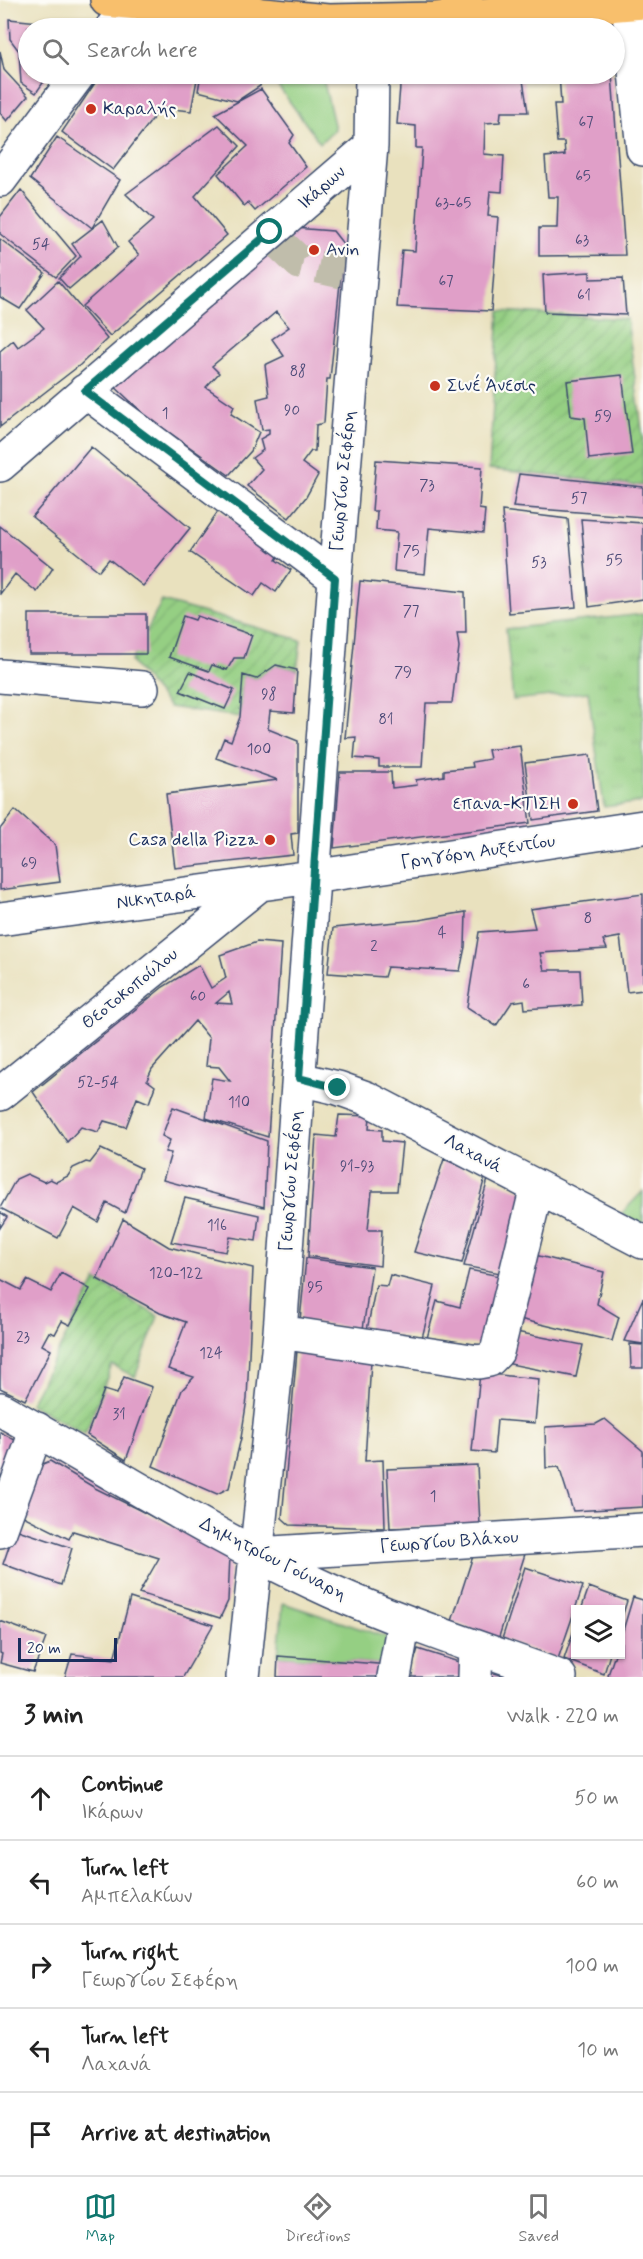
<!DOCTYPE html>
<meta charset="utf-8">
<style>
body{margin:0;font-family:Mynerve,sans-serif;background:#f2f2f2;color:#222}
.controls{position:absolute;right:18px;bottom:18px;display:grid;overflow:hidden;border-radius:0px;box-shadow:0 2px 4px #0004}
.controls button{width:54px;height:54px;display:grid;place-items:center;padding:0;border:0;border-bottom:2px solid #e0e0e0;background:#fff;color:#222;font:30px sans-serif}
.scale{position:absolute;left:18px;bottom:15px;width:99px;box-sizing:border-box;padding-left:6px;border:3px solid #1b2f5e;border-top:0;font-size:16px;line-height:21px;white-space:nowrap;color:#1b2f5e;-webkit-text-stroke:4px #fdfcf7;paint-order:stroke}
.stop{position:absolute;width:18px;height:18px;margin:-14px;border:4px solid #0f766e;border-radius:50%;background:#fff}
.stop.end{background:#0f766e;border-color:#fff;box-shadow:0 2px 6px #0008}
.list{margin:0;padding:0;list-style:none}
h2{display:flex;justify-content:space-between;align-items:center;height:78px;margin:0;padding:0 24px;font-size:26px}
h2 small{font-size:20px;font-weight:400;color:#767676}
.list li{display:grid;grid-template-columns:39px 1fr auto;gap:18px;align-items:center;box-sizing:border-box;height:84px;padding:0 24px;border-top:2px solid #e0e0e0}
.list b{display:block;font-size:22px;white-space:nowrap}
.list p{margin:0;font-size:20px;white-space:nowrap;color:#767676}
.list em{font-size:20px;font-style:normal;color:#767676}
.icon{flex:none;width:33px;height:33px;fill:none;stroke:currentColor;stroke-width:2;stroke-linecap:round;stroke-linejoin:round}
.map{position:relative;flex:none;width:643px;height:1677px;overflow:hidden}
.search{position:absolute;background:#fff;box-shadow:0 2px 4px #0004;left:18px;right:18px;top:18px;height:66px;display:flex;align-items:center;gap:15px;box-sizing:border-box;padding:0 21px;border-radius:33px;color:#767676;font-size:22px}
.sheet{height:498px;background:#fff}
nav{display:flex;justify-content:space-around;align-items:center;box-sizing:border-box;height:84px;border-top:2px solid #e0e0e0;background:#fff;font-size:16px;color:#767676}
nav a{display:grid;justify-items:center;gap:3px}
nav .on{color:#0f766e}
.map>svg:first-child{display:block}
</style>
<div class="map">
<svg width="643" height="1677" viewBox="0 0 643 1677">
<defs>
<pattern id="park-tufts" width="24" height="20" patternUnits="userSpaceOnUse" patternTransform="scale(1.5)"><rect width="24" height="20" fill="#95cf83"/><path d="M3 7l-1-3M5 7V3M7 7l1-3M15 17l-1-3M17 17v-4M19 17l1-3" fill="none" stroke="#80b274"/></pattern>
<pattern id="garden-furrows" width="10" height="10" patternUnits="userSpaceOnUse" patternTransform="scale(1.5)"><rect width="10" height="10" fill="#95cf83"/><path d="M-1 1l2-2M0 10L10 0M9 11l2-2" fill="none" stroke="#80b274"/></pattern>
</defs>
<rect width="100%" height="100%" fill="#fdfcf7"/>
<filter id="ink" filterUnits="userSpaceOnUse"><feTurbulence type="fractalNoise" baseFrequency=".0167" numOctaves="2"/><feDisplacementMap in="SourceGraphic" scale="12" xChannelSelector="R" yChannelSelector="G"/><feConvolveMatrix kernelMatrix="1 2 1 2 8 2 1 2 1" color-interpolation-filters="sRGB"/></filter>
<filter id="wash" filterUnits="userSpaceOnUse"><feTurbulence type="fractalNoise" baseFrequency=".008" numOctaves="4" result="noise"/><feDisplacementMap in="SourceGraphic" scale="24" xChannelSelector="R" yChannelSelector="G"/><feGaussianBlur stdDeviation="1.35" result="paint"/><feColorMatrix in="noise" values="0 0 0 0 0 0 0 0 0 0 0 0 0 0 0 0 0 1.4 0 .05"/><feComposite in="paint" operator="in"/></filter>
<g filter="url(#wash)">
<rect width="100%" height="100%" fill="#e9e1be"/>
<path fill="#95cf83" stroke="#587f70" stroke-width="1.5" d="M279,74H322L335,129L320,143L278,86Z
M283,1603L392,1639L390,1665L278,1656Z"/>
<path fill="url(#park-tufts)" stroke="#587f70" stroke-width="1.5" d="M643,614V802L604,807L588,692L513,700L506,629Z
M643,1191V1225L621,1214Z"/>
<path fill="url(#garden-furrows)" stroke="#587f70" stroke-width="1.5" d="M499,311L627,319L643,438V486L489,469Z
M162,601L301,640L297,670L276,665L256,679L243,675L240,717L169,707L131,662Z
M96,1280L158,1316L135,1377L112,1365L85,1434L30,1404Z"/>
<g id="blocks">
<path fill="#e09fc8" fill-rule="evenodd" d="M9,19L79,26L77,28H28V74H49L36,93L21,83L19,51L10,39Z
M607,23L608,28H559V27Z
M0,51L4,70L28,96L7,121L0,113Z
M101,74H198L191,111L161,108L113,170L62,132Z
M201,74H262L260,86L237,101L198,91Z
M401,74H522L528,112H501L500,122L485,123L484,154L504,156L502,192L490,191L488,216L498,217L491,311L397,307L402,250L415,251L422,148H416V126L397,124Z
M559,74H612L625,255L539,256V228H557L558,197H548L545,157L565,155L564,142H557L554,104H561Z
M261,89L294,135L289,143L306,167L255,211L248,203L244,206L218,174L248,146L215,114Z
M219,125L240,146L195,196L227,235L110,336L82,306L139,255L128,242L153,220L126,194Z
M57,137L120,180L92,228L30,179Z
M21,190L76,256L56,277L0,234V217Z
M103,220L118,247L69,289L59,278L81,256L72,244Z
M294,228L333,231L344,245L330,379H327L324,423L316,425L315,451H311L302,463L318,475L306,497L289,518L247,486L262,469L252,458L263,450L260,439L269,434V429L262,430L257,399L269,396L265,365L284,356L272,339L289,327L276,312L212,366L219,373L206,387L234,406L231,414L259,432L251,451L229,475L145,415L111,383Z
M0,239L45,273L20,309L0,297Z
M590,272V279L623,278L626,315L545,312L543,275Z
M58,281L107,339L80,365L0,427V351L13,340L18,347L44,328L27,310Z
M622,375L632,454L589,459L585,418L571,416L567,381Z
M91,447L190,528L143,586L109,559L99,571L32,517Z
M376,460L482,467L479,509L485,510L483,533L429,528L425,574L394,571L397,532L376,530L377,511H372Z
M519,474L643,487V517L513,507Z
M219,510L281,552L276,560L291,570L276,592L263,583L254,596L190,552Z
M502,511L568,519L576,607L509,613Z
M581,519L643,523V599L589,607Z
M0,526L53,568L37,592L15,574L0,594Z
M360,581L465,592L466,633H457L459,647L452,703H426L422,767H379V760L354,758L356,737L345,738Z
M29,614H146V654H29Z
M183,616L195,620L197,616L252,635L244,658H234L227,670L212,665L209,671L169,657Z
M276,665L297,670L294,713L270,711L268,729L298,741V833L291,834L293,855L175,868L166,794L278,780L216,758L224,738L231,741L240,717L243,675L256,679Z
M190,672L234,690L225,709L180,691Z
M520,746L530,823L334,848L340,772H391L392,788L417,785L416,780L444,776V770L473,767L472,762L490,759L488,750Z
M590,755L597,811L533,820L525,763Z
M15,810L55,845L60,882L0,890V829Z
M643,894V990L627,992L620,937L603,940L607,949L540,953L544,970H580L582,1005L525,1009L524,1000L512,1002L496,1026L467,1007L479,932L535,928L530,909Z
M466,912L465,947L460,971L387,967L384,977L328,973L333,928L419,920Z
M257,942L281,944L268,1137L206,1118L212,1078L230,1081L219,1067L206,1066L209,1038L195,1021L152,1069L147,1080L155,1086L149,1103L137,1098L126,1127L104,1121L98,1132L81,1127L67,1142L33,1092L163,987L199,965L211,988L226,978L220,955ZM229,992L232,1004L216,1003Z
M173,1107L267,1141L264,1207L163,1180L171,1153L165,1152L170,1140L162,1136Z
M339,1115L370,1116L369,1129L382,1130V1141L402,1143L397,1191H372L368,1230H382L380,1266L308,1256L316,1135L336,1137Z
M101,1149L141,1168L125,1213L107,1203L98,1222L74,1208L58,1238L0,1208L16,1179L27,1174L44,1182L50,1179L56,1182L68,1176L73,1168L86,1162L90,1163Z
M444,1159L485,1177L462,1263L414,1252Z
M488,1179L529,1193L505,1274L464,1266Z
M185,1198L259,1215L256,1241L230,1237L226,1252L171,1242Z
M0,1212L7,1217L0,1228Z
M123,1219L169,1247L253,1268L247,1399L241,1438L229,1488L217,1494L153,1466L182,1390L194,1377L168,1369L186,1322L160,1313L97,1279Z
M531,1254L604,1272L597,1304L619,1317L612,1341L515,1318Z
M306,1258L372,1267L363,1329L300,1321Z
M469,1270L505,1277L488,1346L427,1338L437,1301L460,1307Z
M61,1273L90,1289L70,1325L62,1321L55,1334L49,1332L42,1345L51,1350L25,1400L0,1388V1279L21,1290L27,1280L51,1292Z
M390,1275L435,1286L422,1338L367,1330L376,1285L387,1286Z
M643,1298V1344L624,1341Z
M516,1332L583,1345L576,1377L510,1364Z
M630,1344L643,1345V1368H631Z
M297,1351L371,1361L365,1461L383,1460L385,1528L290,1525L282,1518Z
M480,1373L539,1379L535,1423L497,1420L494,1453L472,1451Z
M124,1377L152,1387L126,1460L87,1435L104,1390L117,1394Z
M605,1419L643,1451V1507L573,1511L559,1467L546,1468L545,1427L596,1424Z
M0,1432L15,1440L0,1486Z
M50,1461L95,1488L230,1555L228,1601L220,1618L139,1593L159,1558L73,1531L69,1539L21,1515L40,1465Z
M477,1465L480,1525L390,1528L387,1469Z
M15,1529L72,1548L61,1585L3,1564Z
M525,1554L498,1640L452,1621L473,1556Z
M525,1567L583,1586L558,1659L502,1639Z
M589,1587L627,1601L621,1620V1610H581Z
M633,1597L643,1600V1677H612L608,1675L615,1654H621V1637Z
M130,1598L213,1625L183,1677H65L72,1654L114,1659Z
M0,1621L46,1638L33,1672L0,1663L2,1654L0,1653Z
M575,1627L576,1654H610L604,1674L564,1659Z
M418,1649L465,1664L463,1677H409Z
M278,1656L390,1665V1677H277Z
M490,1672L505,1676V1677H489Z"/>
</g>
</g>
<g filter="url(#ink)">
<use href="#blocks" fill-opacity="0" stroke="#3a4a6c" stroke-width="1.5"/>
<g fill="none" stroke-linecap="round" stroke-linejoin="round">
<path stroke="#c0bdab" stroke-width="33" stroke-dasharray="33 16" stroke-linecap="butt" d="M278,242L300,263L342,272"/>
<defs>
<path id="minor" d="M628,4L643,149
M112,28L131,3
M0,180L79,74
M85,391L335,578
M0,465L371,146
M0,676L142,688
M0,919L312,877L643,827
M299,1079L338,1088L366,1098L643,1242
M0,1094L260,884
M280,1332L478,1362L489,1360L497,1352L537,1187
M0,1409C109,1470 216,1539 331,1591C405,1624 484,1649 560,1677
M0,1531L37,1429
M257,1554L643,1530
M243,1677L280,1332L335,578L371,146L372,74
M394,1677L404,1621
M475,1677L476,1647"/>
<path id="major" d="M107,0L328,21L435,19L643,2"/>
</defs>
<use href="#minor" stroke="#3a4a6c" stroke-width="36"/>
<use href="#major" stroke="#3a4a6c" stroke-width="36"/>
<use href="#minor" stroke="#fff" stroke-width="33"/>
<use href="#major" stroke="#f8bf6c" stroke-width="33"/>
</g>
</g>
<g fill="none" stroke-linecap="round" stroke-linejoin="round" filter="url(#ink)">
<path stroke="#0f766e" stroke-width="8" d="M270,232L85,391L335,578L299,1078L338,1088"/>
</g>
<g fill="#c8321e" stroke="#fdfcf7" stroke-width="2">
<circle cx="91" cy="109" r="6"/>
<circle cx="314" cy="250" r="6"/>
<circle cx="435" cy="386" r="6"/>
<circle cx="573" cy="804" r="6"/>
<circle cx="270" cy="840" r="6"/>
</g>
<g text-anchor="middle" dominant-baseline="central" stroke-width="4.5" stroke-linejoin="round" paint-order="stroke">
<g font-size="15" fill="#4c4b78">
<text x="586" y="123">67</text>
<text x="583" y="177">65</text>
<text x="453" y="204">63-65</text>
<text x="582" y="241">63</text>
<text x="41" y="245">54</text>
<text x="446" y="282">67</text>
<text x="584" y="296">61</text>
<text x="298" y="372">88</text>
<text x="292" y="411">90</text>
<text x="165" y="414">1</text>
<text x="603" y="417">59</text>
<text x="427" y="486">73</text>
<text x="579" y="499">57</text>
<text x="411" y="552">75</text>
<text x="614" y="561">55</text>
<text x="539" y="563">53</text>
<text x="411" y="612">77</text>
<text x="403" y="673">79</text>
<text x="269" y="695">98</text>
<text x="386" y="720">81</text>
<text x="259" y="750">100</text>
<text x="29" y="864">69</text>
<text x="588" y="919">8</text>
<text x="442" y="933">4</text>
<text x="374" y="947">2</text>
<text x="526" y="985">6</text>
<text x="198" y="997">60</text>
<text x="98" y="1083">52-54</text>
<text x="239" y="1103">110</text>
<text x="357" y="1167">91-93</text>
<text x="217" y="1226">116</text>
<text x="176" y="1274">120-122</text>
<text x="315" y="1288">95</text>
<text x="23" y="1338">23</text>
<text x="211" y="1354">124</text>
<text x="119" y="1415">31</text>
<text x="433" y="1497">1</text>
</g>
<g font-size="18" fill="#1b2f5e" stroke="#fdfcf7" text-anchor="start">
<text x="103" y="109">Καραλής</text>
<text x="326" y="250">Avin</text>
<text x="447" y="386">Σινέ Άνεσις</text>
<text x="561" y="804" text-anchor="end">επανα-ΚΤΙΣΗ</text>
<text x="258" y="840" text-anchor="end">Casa della Pizza</text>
</g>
<g font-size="18" fill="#1b2f5e" stroke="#fdfcf7">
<text transform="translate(322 188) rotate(-41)">Ικάρων</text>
<text transform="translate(343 481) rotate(-85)">Γεωργίου Σεφέρη</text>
<text transform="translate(478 852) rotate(-8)">Γρηγόρη Αυξεντίου</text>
<text transform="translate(156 898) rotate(-8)">Νικηταρά</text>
<text transform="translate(130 989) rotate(-39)">Θεοτοκοπούλου</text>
<text transform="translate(473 1154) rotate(28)">Λαχανά</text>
<text transform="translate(291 1181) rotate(-86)">Γεωργίου Σεφέρη</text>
<text transform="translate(449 1542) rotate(-4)">Γεωργίου Βλάχου</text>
<text transform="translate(273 1559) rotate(27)">Δημητρίου Γούναρη</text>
</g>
</g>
</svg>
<div class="controls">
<button><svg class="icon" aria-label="layers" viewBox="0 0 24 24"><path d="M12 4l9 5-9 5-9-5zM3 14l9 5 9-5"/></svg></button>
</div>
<div class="scale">20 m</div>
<div class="stop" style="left:270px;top:232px"></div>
<div class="stop end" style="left:338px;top:1088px"></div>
<div class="search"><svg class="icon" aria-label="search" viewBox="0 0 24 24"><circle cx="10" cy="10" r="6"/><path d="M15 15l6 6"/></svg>Search here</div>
</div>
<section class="sheet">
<h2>3 min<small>Walk · 220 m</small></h2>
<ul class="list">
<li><svg class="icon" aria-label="ahead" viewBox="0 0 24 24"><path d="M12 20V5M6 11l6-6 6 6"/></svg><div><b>Continue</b><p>Ικάρων</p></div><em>50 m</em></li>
<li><svg class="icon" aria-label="left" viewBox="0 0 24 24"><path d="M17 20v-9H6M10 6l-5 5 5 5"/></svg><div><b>Turn left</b><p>Αμπελακίων</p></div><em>60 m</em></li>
<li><svg class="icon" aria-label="right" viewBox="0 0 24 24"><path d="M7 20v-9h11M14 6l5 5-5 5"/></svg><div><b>Turn right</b><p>Γεωργίου Σεφέρη</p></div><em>100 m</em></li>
<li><svg class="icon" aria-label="left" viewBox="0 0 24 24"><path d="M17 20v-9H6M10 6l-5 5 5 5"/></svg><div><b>Turn left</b><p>Λαχανά</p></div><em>10 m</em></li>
<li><svg class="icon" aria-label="arrive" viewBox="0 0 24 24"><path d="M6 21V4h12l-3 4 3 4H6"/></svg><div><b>Arrive at destination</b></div></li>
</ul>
</section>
<nav>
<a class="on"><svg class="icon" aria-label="map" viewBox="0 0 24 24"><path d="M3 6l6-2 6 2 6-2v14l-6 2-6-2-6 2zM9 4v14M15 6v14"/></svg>Map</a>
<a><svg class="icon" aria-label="directions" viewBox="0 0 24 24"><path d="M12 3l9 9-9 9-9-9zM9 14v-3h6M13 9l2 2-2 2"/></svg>Directions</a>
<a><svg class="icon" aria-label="saved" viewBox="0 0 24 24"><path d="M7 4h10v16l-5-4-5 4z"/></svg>Saved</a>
</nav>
